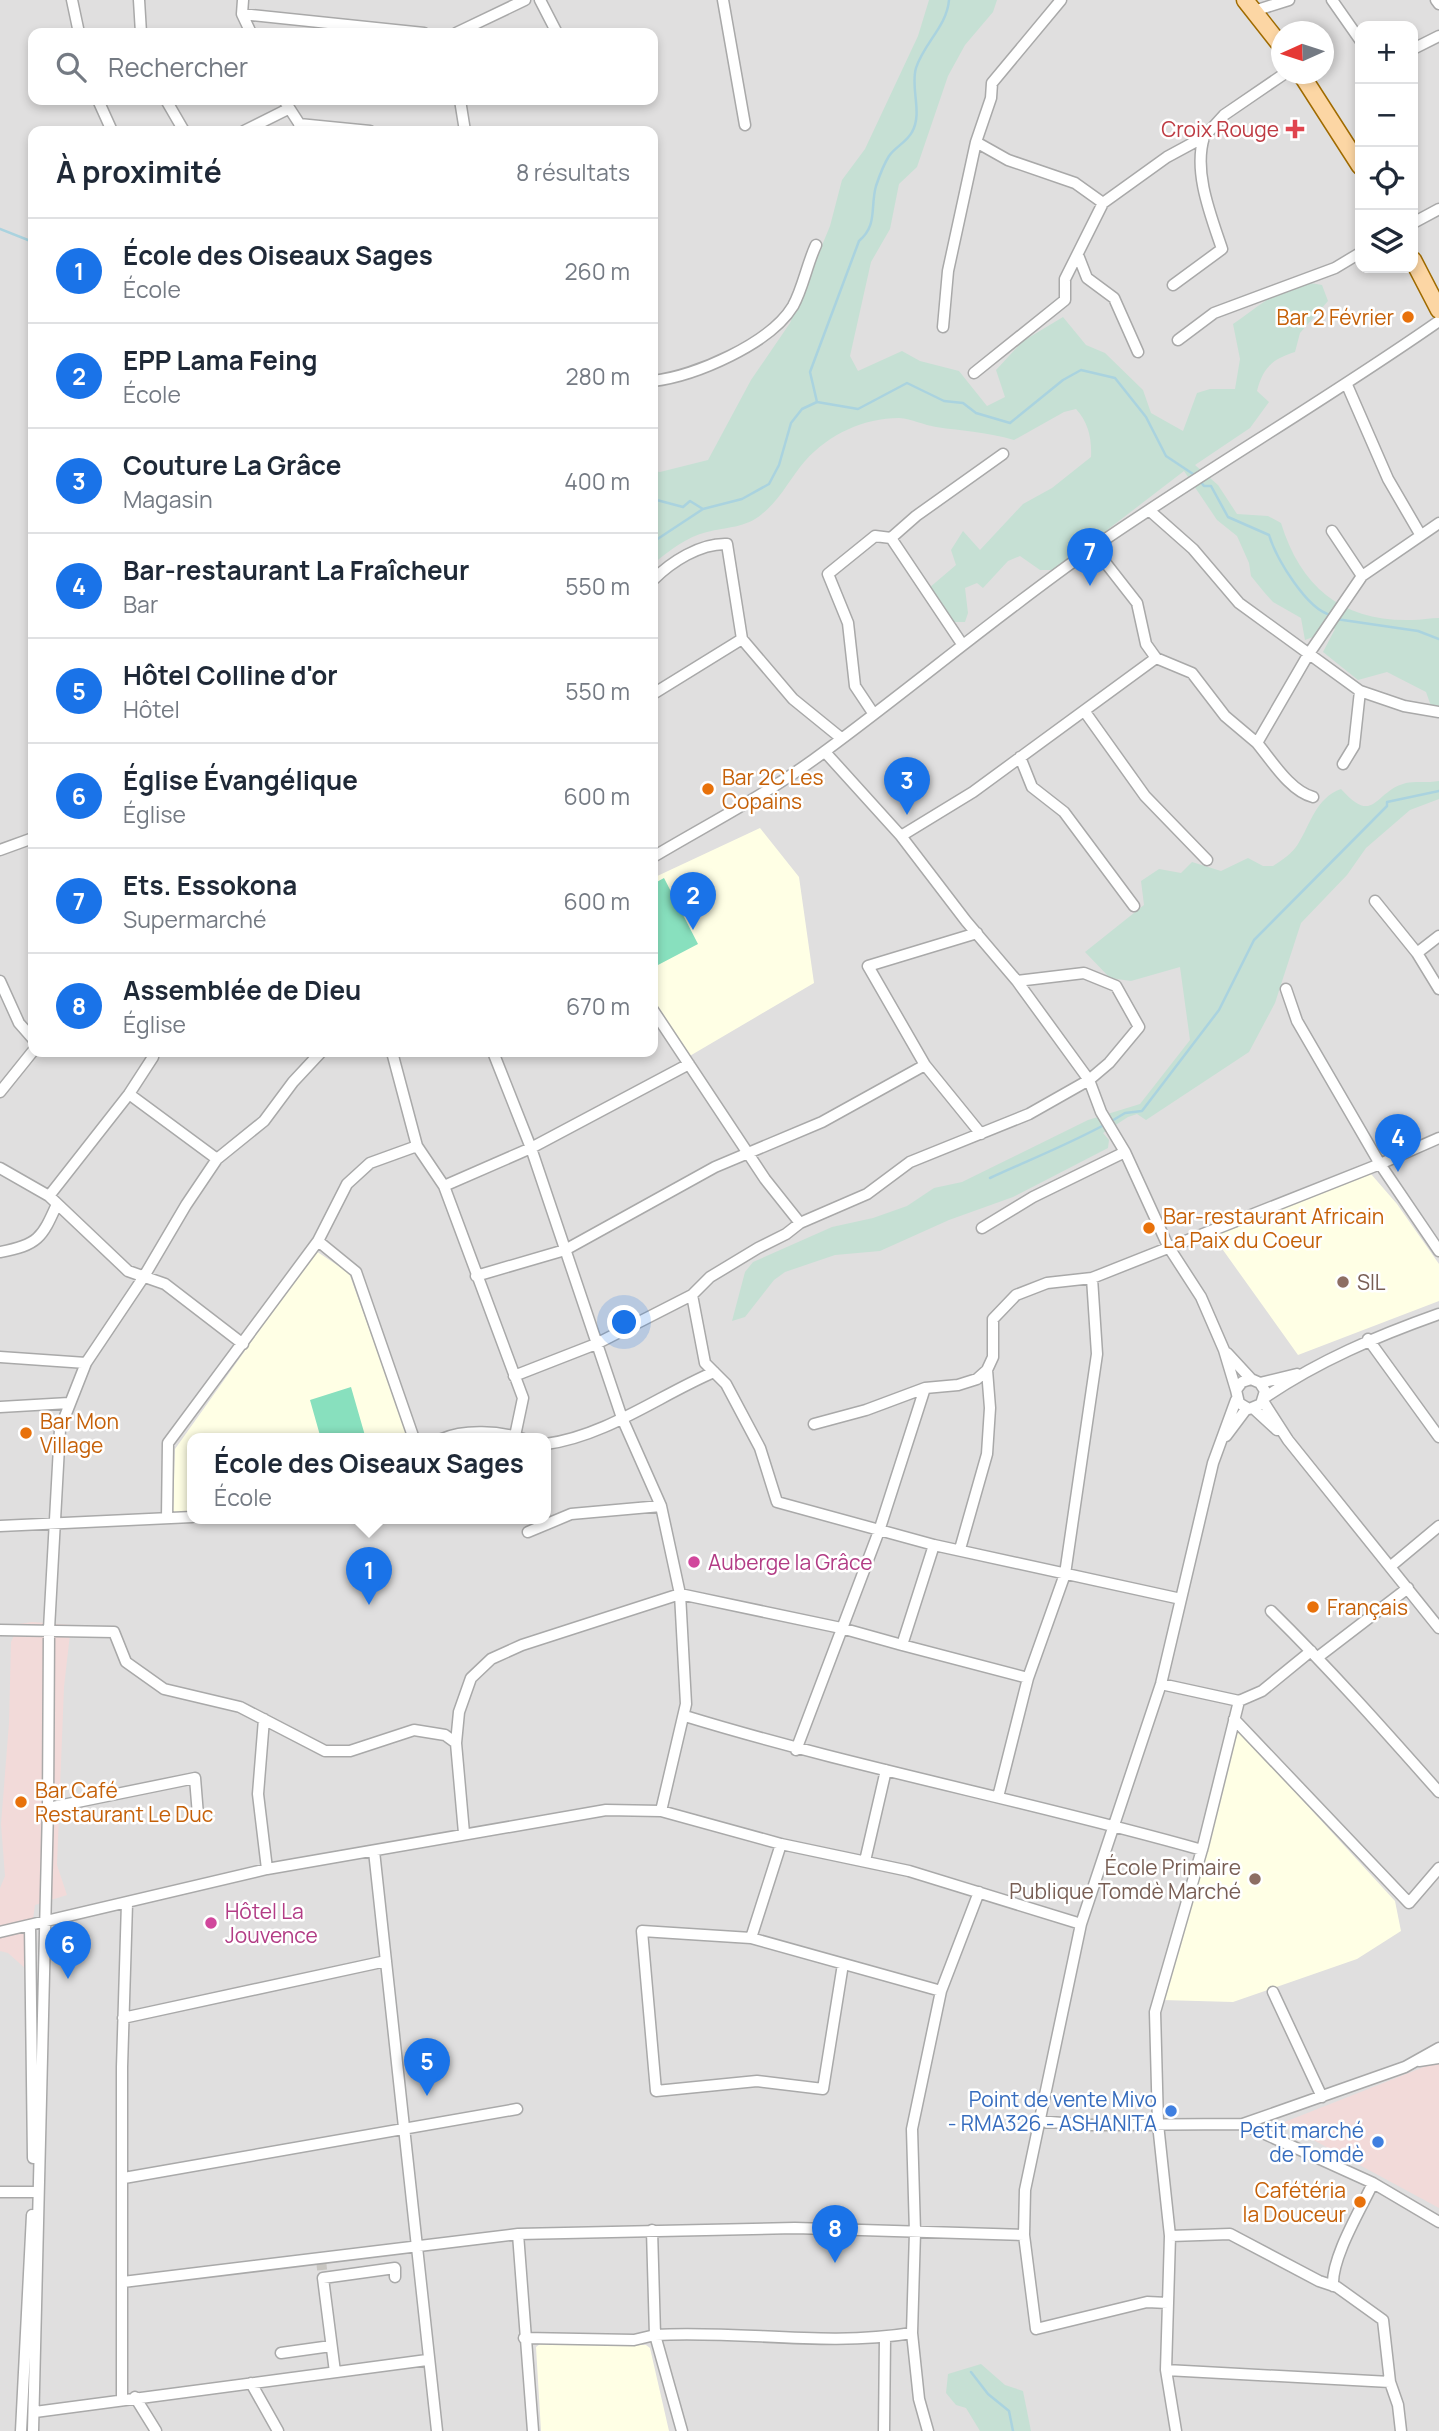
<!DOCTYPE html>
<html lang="fr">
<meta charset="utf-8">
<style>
body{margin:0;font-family:Manrope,sans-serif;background:#f6f6f7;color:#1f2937}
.controls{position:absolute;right:21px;top:21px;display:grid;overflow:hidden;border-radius:14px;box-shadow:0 4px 10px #0003}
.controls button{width:63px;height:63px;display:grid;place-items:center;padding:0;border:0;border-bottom:2px solid #e0e1e3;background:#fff;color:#1f2937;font:35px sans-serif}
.compass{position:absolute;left:1271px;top:21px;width:63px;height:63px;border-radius:50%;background:#fff;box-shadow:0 4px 10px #0003;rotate:267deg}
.you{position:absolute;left:625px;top:1323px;width:24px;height:24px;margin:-18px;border:5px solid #fff;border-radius:50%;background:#1a73e8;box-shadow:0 0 0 10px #1a73e833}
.badge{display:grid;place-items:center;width:46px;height:46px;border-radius:50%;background:#1a73e8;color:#fff;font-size:23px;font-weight:700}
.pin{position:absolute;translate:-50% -58px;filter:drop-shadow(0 2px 4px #0008)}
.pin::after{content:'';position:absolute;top:37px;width:24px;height:21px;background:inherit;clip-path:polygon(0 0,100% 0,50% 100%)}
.popup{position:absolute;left:187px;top:1433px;width:364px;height:91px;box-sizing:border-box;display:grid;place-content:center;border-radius:14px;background:#fff;filter:drop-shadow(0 2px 5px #0005);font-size:23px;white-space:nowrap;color:#747a83}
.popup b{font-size:26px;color:#1f2937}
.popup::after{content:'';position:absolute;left:50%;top:100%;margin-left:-14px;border:14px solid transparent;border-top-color:#fff}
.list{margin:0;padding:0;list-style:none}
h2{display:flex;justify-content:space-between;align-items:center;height:91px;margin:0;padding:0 28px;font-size:30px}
h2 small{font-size:23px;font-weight:400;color:#747a83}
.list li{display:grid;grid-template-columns:46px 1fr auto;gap:21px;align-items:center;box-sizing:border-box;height:105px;padding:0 28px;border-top:2px solid #e0e1e3}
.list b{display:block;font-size:26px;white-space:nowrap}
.list p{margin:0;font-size:23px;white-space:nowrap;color:#747a83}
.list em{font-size:23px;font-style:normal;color:#747a83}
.icon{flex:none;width:38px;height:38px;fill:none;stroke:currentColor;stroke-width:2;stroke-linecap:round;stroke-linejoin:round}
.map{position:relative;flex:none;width:1439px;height:2431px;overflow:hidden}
.search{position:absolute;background:#fff;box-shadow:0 4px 10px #0003;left:28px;top:28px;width:630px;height:77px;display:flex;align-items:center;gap:18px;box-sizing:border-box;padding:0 24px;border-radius:14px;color:#747a83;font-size:26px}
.panel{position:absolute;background:#fff;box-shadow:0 4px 10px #0003;left:28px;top:126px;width:630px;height:931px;border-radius:14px}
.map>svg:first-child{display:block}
</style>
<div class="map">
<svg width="1439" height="2431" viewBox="0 0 1439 2431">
<rect width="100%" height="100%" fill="#f2efe9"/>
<path fill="#e0dfdf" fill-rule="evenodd" d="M0,0H1439V2431H0ZM1360,26H1413V268H1360ZM1282,32H1324V74H1282ZM33,33H653V100H33ZM33,131H653V1052H33ZM192,1439H546V1519H192Z"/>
<path fill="#f2dad9" d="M32,1622L71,1625L64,1687L57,1865L67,1895L35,1905L26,1969L8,1953L0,1951V1888L5,1876L1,1824L9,1723L11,1642L19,1624Z
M1439,2061V2208L1282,2123Z"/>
<path fill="#ffffe5" d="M760,828L799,877L814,983L688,1057L653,1002V878Z
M1371,1174L1397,1204L1439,1264V1301L1298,1355L1213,1236Z
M316,1251L349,1273L409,1439H192V1512H173L175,1449Z
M1237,1729L1395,1901L1401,1931L1357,1959L1233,2002L1162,2000Z
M540,2344L646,2345L650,2348L669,2431H541L536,2347Z"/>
<path fill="#c6e0d4" d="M929,0H997L993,12L965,45L948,76L917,167L899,184L890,229L871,262L850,356L858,371L902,351L920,361L959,371L987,406L1005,397L996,370L1023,341L1063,317L1086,345L1105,353L1143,390L1151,413L1183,431L1197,393L1210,389H1235L1240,359L1233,324C1258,307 1291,276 1322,285L1328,301L1300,333L1295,352C1272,359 1263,368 1257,391L1269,402L1250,428L1195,465L1218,485L1237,514L1268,516L1281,523C1301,588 1343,622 1412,620C1421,620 1430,618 1439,618V706H1431L1426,692L1387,672L1358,680L1323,652L1335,629L1323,625L1313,637L1305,640L1301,618L1273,602L1264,592L1251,576L1249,563L1237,536L1217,520L1184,471L1055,570H1040L1020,556L1008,561L983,588L977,583L965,588L968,613L965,622H952L929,588L956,565L951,550L963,531L980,550L1023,504L1052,488L1091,457C1092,438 1088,422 1076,409L1064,412L1014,440C987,432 963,431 936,427C924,425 912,419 899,418C864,418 829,434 805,461C790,478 781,499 762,514C746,528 726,527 707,532C686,537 669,551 653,564V471L660,472L708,460L751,380L790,323L830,226L842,180L865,149L918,36Z
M1439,781V799L1410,810L1366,848L1347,875L1301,923L1275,1003L1249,1052L1146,1120L1137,1114L1128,1117L1103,1133L1109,1140L1108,1148L1013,1197L949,1220L880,1251L835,1255L785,1272L774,1280L745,1317L732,1321L745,1272L753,1262L832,1227L873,1218L907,1206L934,1188L962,1182L1088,1120L1140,1104L1190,1040L1180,967L1131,981L1110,978L1085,952L1144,905L1141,881L1159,869L1181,873L1192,862L1221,871L1248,858L1263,866H1273C1282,860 1292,854 1298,844C1311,823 1316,798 1341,789C1375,827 1374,791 1406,783C1413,781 1428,783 1439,781Z
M981,2364L1005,2385L1023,2391L1031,2431H980L966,2408L956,2405L946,2393L948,2374Z"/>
<path fill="#88e0be" d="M664,878L698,944L658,965L653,954V884Z
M351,1387L366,1439H321L310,1400Z"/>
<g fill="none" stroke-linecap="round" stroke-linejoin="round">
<path stroke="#aad3df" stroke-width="2.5" d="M0,229L33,242
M817,402L810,372L859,241C878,225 870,207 876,186C879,177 884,164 889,156C895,147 907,142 912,132C923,113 910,88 916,68C924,43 947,26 949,0
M1200,481L1204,486H1211L1228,517L1269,535C1276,558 1307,610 1331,615
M653,499L683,507L690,501L703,509
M653,542L703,509L742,499L769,484L779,465L791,423L802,409L817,402L858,409L907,383L944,401L963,403L976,413L1010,423L1063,380L1081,370L1115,378L1146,417L1166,456L1196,476
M1336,619L1418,631L1439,639
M1110,1122L1125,1113L1142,1111L1219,1010L1254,940L1387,806V802L1439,791
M990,1178C1029,1160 1067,1145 1104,1125
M971,2372L988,2394L1009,2411L1013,2431"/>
<path stroke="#c8c6c1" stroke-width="10" stroke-dasharray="10 5" stroke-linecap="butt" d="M321,2260L323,2278"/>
<defs>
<path id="minor" d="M72,0L79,33
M139,0L141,33
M243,0L242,14L251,33
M540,0L557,33
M723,0L745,125
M1332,0L1360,40
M1436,0L1439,4
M1254,11L1289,0
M242,14L424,33
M456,33L525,0
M1413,49L1439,36
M98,100L112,131
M166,100L184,131
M284,100L304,131
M460,100L465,131
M299,124L370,131
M244,131L288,109
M976,142L991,98L992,83L1061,0
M1413,223L1439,209
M1078,255L1087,278L1114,298L1138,352
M1173,285L1222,249C1211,216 1193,172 1204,137
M943,327L948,271L976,142L1008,160L1075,183L1103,203
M1178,340L1214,313L1335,268L1360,253
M974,373L1065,300V279L1103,203L1167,157L1204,137L1224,115L1284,74
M653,381C695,376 770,344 793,306C803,288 807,264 816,245
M1347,385L1388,479L1420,534
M1150,511L1193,549L1239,603L1360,691L1354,746L1343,764
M1332,531L1362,576
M891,538L916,516L1003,454
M1094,548L1137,603L1146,644L1156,658
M653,580C671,562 700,543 727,544L742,639L793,699L841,738
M1360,691L1404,706L1439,712
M653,694L742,639
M1085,712L1145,796L1207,860
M873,713L855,686L848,623L828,574L875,536L891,538L962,644
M1257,743C1272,761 1290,791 1313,797
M825,752L901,836L966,921L1017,981L1089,1080L1101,1112L1125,1152L1168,1246L1201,1297L1224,1350L1236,1390
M1020,757L1032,787L1064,812L1134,906
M901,836L973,792L1156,658L1192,673L1225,716L1257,743L1308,655L1362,576L1439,523
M0,850L33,838
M653,857C710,823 771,792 824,752C915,685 1001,612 1094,547C1207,469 1326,400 1439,321
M1375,901L1417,953L1439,989
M977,933L868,966L925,1065L981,1134
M1417,953L1439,936
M0,981L19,1023L33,1039
M1017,981L1084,973L1116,986L1139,1027L1109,1063L1089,1080L1029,1114L910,1162L867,1194L800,1223L786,1234L758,1248L710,1277L692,1295L705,1363L726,1384L760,1448L777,1502L934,1545L1181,1599
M1286,989L1297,1021L1380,1164L1439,1138
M653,1010L765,1179L800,1223
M392,1052L417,1146L444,1186L523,1398L515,1436
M493,1052L531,1148L622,1418L661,1506L680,1594L686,1704L661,1811
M0,1092L33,1051
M129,1094L217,1159
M0,1168L49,1196L128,1271L165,1284L243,1344
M444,1186L531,1148L689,1064
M49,1196L129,1094L153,1057L151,1052
M982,1228L1033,1197L1125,1152
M318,1241L356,1272L414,1439
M0,1252C38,1245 42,1238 57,1204
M476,1276L565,1250L715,1167L822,1122L925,1065
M1368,1339L1439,1437
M1227,1353L1251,1379
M0,1357L86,1363
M514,1376L596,1344L692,1295
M1260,1383L1265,1391L1261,1404L1249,1409L1239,1403L1236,1390L1242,1382L1251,1379L1260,1383L1297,1374
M1264,1398C1318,1361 1377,1336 1439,1314
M1263,1401L1288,1440L1439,1628
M0,1407L69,1403
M1253,1408L1277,1430
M814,1424L866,1410L925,1388L958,1385L977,1379L987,1370
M1226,1436L1247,1408
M442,1439C464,1429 500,1431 523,1439
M546,1444C606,1436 660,1395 714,1372
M167,1518L168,1443L318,1241L347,1184L370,1163L417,1146
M0,1526L192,1517
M528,1532L571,1514L661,1506
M960,1549L987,1454L990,1408L987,1370L993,1357V1319L1016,1295L1047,1283L1092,1278L1380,1164L1439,1251
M1391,1566L1439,1526
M1271,1611C1330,1669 1384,1730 1439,1792
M0,1630L114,1632L126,1662L164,1689L240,1707L325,1751H350L414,1730L445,1735L456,1743
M902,1645L1028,1678
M1318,1657L1408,1588
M1161,1684L1239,1701L1262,1691L1311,1651
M685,1716C855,1768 1030,1801 1202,1850
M264,1719L258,1794L267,1869
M1234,1719L1409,1903L1439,1868
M796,1750L879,1531L925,1388
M998,1797L1028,1678L1065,1574L1097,1354L1092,1278
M48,1808L195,1778L198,1815
M464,1833L456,1743L459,1712L471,1678L491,1659L522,1645L680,1594L841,1628L902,1645L934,1545
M374,1851L437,2431
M865,1861L886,1770
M30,1925L33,2158
M0,1932L267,1869L606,1810L661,1811L781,1844L909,1871L1081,1924L1161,1684L1213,1463L1236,1400
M751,1938L781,1844
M843,1964L823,2089L757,2081L656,2091L642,1931L751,1938L941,1991
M1273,1992L1322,2097
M123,2018L386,1961
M1419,2061L1439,2058
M1038,2121L1087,2125L1243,2124L1405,2067L1439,2048
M1243,2124L1373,2183L1439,2222
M124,2178L517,2109
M0,2192H33
M518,2234L533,2431
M1024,2235L1036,2329L1147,2302L1168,2303
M1170,2236L1230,2234L1319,2281L1337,2287L1383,2320L1390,2382L1398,2405L1401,2431
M123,2282L518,2234L795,2228L1024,2235L1025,2190L1081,1924
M1333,2286C1331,2258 1361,2209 1373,2183
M912,2333L919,2399L928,2431
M524,2338L634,2340L655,2335L652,2230
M281,2353L331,2346
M1166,2370L1390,2382
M335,2372L323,2278L395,2268V2277
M251,2383L278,2431
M135,2397L156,2431
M122,2399V2067L127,1903
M35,2412L427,2360
M21,2431L32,2215
M33,2431L48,1808L49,1629L60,1429L86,1363L143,1278L186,1205L217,1159L264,1121L293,1082L321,1052
M682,2431L655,2335C741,2330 826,2347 912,2333L915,2232L912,2129L941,1991L979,1892
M884,2431L885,2337
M1176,2431L1166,2370L1170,2236L1158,2124L1155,2012L1203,1846L1239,1701"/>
<path id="primary" d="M1245,0L1282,47
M1301,74L1360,166
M1413,260L1439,310"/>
</defs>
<use href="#minor" stroke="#a9a9a9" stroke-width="13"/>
<use href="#primary" stroke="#a06b00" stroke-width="19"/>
<use href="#minor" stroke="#fff" stroke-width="10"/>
<use href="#primary" stroke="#fcd6a4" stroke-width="16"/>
</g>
<path fill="#e0444e" stroke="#fff" stroke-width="2.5" d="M1291.5 118.5h7v7h7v7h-7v7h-7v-7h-7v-7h7z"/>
<g fill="#e8710a" stroke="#fff" stroke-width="2.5">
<circle cx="1408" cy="317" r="7"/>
<circle cx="708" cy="789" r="7"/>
<circle cx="1149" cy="1228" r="7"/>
<circle cx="26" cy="1433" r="7"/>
<circle cx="1313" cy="1607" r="7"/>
<circle cx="21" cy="1802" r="7"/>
<circle cx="1360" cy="2202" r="7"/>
</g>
<g fill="#8d6e63" stroke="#fff" stroke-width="2.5">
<circle cx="1343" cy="1282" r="7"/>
<circle cx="1255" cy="1879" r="7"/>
</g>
<g fill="#d1479c" stroke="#fff" stroke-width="2.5">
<circle cx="694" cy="1562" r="7"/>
<circle cx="211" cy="1923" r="7"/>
</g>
<g fill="#3f7fe0" stroke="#fff" stroke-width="2.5">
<circle cx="1171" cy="2111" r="7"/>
<circle cx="1378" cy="2142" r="7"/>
</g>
<g text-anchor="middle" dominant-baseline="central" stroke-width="5" stroke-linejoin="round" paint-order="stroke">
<g font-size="21" fill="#be3a42" stroke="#fff" text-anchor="end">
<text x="1279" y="129">Croix Rouge</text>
</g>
<g font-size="21" fill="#c56008" stroke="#fff" text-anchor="start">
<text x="1394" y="317" text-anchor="end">Bar 2 Février</text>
<text x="722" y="777">Bar 2C Les<tspan x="722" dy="24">Copains</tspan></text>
<text x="1163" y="1216">Bar-restaurant Africain<tspan x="1163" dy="24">La Paix du Coeur</tspan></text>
<text x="40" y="1421">Bar Mon<tspan x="40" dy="24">Village</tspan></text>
<text x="1327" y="1607">Français</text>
<text x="35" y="1790">Bar Café<tspan x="35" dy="24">Restaurant Le Duc</tspan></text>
<text x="1346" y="2190" text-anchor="end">Cafétéria<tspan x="1346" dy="24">la Douceur</tspan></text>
</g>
<g font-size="21" fill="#785e54" stroke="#fff" text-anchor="start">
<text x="1357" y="1282">SIL</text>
<text x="1241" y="1867" text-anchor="end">École Primaire<tspan x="1241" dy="24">Publique Tomdè Marché</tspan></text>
</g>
<g font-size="21" fill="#b23c85" stroke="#fff" text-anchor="start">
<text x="708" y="1562">Auberge la Grâce</text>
<text x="225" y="1911">Hôtel La<tspan x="225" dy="24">Jouvence</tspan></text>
</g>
<g font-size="21" fill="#366cbe" stroke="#fff" text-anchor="end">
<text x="1157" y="2099">Point de vente Mivo<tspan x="1157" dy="24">- RMA326 - ASHANITA</tspan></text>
<text x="1364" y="2130">Petit marché<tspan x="1364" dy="24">de Tomdè</tspan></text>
</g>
</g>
</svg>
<div class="controls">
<button>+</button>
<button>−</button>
<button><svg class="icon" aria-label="locate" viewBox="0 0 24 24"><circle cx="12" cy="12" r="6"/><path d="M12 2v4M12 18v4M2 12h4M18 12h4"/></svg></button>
<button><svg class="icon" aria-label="layers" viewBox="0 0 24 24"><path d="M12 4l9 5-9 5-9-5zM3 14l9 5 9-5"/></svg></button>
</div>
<svg class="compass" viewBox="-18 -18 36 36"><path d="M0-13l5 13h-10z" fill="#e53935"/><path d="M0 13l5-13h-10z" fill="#747a83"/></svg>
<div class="you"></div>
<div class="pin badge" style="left:369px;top:1605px">1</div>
<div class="popup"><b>École des Oiseaux Sages</b>École</div>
<div class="pin badge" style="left:693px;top:930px">2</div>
<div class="pin badge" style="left:907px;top:815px">3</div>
<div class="pin badge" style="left:1398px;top:1172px">4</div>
<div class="pin badge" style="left:427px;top:2096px">5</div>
<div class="pin badge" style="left:68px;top:1979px">6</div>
<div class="pin badge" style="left:1090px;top:586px">7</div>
<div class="pin badge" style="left:835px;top:2263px">8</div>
<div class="search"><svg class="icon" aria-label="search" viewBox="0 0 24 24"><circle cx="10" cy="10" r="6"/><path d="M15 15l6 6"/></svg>Rechercher</div>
<section class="panel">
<h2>À proximité<small>8 résultats</small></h2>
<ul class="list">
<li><span class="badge">1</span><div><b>École des Oiseaux Sages</b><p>École</p></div><em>260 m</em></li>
<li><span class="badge">2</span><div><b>EPP Lama Feing</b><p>École</p></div><em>280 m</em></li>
<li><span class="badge">3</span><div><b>Couture La Grâce</b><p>Magasin</p></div><em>400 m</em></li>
<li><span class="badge">4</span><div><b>Bar-restaurant La Fraîcheur</b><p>Bar</p></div><em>550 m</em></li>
<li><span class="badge">5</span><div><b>Hôtel Colline d'or</b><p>Hôtel</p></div><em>550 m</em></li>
<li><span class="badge">6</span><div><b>Église Évangélique</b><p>Église</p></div><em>600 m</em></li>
<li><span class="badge">7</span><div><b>Ets. Essokona</b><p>Supermarché</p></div><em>600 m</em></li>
<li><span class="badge">8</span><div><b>Assemblée de Dieu</b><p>Église</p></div><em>670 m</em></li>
</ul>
</section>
</div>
